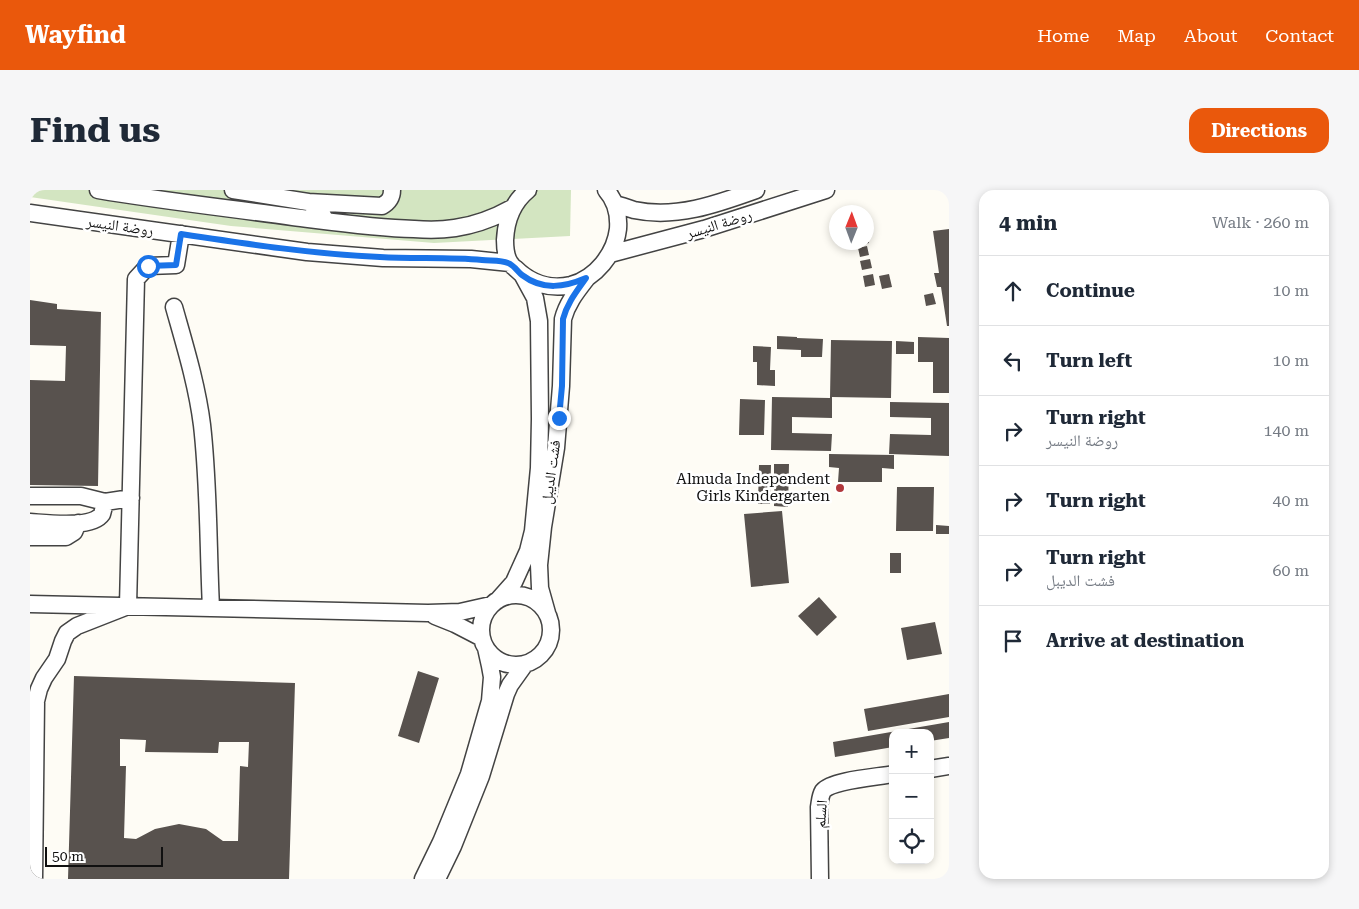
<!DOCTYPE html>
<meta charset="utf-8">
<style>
body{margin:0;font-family:"Roboto Serif","Noto Naskh Arabic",serif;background:#f6f6f7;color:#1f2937}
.controls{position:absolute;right:15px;bottom:15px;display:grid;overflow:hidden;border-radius:10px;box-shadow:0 2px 8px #0003}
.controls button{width:45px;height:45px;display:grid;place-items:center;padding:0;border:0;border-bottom:1px solid #e0e1e3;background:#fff;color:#1f2937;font:25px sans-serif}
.compass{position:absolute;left:799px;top:15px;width:45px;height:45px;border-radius:50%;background:#fff;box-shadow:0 2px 8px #0003;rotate:1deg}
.scale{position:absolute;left:15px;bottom:12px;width:118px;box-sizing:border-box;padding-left:5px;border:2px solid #101010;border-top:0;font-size:14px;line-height:18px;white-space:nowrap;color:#101010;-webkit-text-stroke:4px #fff;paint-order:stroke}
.stop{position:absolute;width:15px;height:15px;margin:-11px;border:4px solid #1a73e8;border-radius:50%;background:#fff}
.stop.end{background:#1a73e8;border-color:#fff;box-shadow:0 1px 5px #0008}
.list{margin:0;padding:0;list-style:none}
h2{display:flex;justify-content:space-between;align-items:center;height:65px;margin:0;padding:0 20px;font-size:21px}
h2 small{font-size:16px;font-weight:400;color:#747a83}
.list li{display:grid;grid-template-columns:32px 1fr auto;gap:15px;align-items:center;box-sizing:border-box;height:70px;padding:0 20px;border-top:1px solid #e0e1e3}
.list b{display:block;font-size:19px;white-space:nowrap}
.list p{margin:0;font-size:16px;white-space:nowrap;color:#747a83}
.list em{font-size:16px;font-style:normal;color:#747a83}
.icon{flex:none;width:28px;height:28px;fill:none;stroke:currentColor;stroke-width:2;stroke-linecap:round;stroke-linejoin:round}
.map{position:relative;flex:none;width:919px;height:689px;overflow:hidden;border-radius:15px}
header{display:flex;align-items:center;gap:30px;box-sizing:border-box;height:70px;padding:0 25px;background:#ea580c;color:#fff}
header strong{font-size:24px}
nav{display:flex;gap:28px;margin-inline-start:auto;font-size:18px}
.intro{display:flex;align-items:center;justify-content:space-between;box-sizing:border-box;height:120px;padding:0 30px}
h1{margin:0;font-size:35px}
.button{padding:12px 22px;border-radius:15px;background:#ea580c;color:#fff;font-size:18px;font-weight:700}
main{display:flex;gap:30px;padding:0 30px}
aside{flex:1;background:#fff;border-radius:15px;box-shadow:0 2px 8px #0003}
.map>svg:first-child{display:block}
</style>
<header>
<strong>Wayfind</strong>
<nav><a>Home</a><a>Map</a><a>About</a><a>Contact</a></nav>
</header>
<div class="intro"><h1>Find us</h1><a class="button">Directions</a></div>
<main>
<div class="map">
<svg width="919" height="689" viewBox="0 0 919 689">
<rect width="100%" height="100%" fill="#fefcf5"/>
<path fill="#d3e5c1" d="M0,0H541L540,46L404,53L201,36L0,7Z"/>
<path fill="#58524e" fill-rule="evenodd" d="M919,39V136H917L911,97H907L904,83H909L903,41Z
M827,52H839V53L828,56Z
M837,56L839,65L830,67L828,58Z
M840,69L842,78L832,80L830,71Z
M843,84L845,95L835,97L833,86Z
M859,84L862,97L852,99L849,86Z
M903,103L906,114L896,116L894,105Z
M0,110L27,114V119L71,122L68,296L0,295V190L35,191L36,156L0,155Z
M747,146L767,147V148L793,149L792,167H771V160L747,159Z
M888,147L919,148V203H903V172H888Z
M801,150L862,151L861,208L802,207V228L762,227V243L802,244L801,261L741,260L742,207L800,208Z
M866,151L884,152V164H866Z
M723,156L741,157L740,180H745V196L727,195V172H723Z
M710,209L735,210L734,245H709Z
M860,212L919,213V266L859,264L860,244L901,245V228L860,227Z
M799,264L864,265V279L852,278V292H808L809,278L799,277Z
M744,274H759L758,317L744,316Z
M729,275H741L740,314H728Z
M867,297H904L903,341H866Z
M752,321L759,393L721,397L714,324Z
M906,335L919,336V344H906Z
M860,363H871V383H860Z
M789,407L807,427L787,446L768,426Z
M905,432L912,464L877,470L871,438Z
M388,481L409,488L389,553L368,546Z
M44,486L265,493L259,689H38ZM90,549L116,550L115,562L188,563L189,552H219L218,577L210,576L208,651H193L176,639L149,634L125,639L106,649L94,648L96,576H90Z
M919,504V527L838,541L834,519Z
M919,532V548L900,551V543H863V557L805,567L803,552Z"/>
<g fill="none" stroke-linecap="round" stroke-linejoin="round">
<defs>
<path id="minor" d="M68,0C133,11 198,18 263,27C303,32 343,38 384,39C397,40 412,40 425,38C446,35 464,28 482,18
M203,0L278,12L289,19L296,31
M498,0C482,13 476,30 475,50C475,57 476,67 480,73C480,73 484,78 485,78C500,93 520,100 541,95C566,88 585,64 588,39C589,25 586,11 576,0
M278,12L352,16C359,12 362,8 362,0
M585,14C592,16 598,18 604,20C646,29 687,14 726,0
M0,23L277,62L353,68L441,69L480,73
M580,64L674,39L796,0
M144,117C155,156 167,195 172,235C179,296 178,357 181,418
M0,306H51L75,312L101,308
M0,332C17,333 62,339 72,324C73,321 74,316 75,312
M0,347H36L44,342L48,333
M451 440a35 35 0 1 1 70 0a35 35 0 1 1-70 0Z
M468,410L484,392L498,361L503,341L509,278L510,229L509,131L505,108L493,86
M0,414L398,423L430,422L461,415
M517,423L510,398L509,375L513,337L526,258L531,196L533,129C537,113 547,101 557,88
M405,426L425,434L452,448
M900,579L919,576
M4,689L6,511L9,499L14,488L27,469L33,451L37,443L47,436L98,416L106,89L118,76L146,75L151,44
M393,689L411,652L439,584L460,511L462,487L460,476L456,458
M407,689L423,656L451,586L476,504L480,495L495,474
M790,689L789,617C790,612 790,606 793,601C802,590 848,587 863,584"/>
</defs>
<use href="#minor" stroke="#434343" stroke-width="19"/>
<use href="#minor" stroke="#fff" stroke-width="16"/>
</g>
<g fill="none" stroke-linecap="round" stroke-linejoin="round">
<path stroke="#1a73e8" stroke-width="6" d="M118,76L146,75L151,44C217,54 283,64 350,67C384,69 418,67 452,70C460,71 471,70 478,73C484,75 488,82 492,85C513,101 535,97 556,88C547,101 537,113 533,129L532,196L529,228"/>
</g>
<circle fill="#b1373b" stroke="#fff" stroke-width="2" cx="810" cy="298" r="5"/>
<g text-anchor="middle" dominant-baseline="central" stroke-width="5" stroke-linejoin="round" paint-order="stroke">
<g font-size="15" fill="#101010" stroke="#fff">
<text transform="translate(689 34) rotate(-17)">روضة النيسر</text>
<text transform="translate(90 36) rotate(8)">روضة النيسر</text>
<text transform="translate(521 282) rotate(-82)">فشت الديبل</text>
<text transform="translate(791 624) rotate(-86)">السلم</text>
</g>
<g font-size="15" fill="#101010" stroke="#fff" text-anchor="end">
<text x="800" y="289">Almuda Independent<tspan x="800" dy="17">Girls Kindergarten</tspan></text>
</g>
</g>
</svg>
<div class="controls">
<button>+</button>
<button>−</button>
<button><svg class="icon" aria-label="locate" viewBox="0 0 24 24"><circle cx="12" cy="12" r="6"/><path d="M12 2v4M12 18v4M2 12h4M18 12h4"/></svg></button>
</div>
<svg class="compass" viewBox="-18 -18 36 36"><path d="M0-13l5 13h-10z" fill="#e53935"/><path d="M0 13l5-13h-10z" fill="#747a83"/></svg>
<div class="scale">50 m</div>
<div class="stop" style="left:118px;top:76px"></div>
<div class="stop end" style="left:529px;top:228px"></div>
</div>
<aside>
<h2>4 min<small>Walk · 260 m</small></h2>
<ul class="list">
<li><svg class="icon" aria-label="ahead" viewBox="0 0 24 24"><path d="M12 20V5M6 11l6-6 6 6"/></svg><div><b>Continue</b></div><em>10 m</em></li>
<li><svg class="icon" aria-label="left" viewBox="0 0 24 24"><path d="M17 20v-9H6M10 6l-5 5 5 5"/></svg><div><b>Turn left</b></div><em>10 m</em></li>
<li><svg class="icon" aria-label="right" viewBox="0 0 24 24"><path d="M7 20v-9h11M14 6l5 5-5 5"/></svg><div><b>Turn right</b><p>روضة النيسر</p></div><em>140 m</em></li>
<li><svg class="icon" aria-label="right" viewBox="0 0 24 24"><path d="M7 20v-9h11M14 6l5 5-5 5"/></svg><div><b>Turn right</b></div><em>40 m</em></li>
<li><svg class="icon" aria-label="right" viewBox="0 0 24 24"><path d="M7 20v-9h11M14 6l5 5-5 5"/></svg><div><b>Turn right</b><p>فشت الديبل</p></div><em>60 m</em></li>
<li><svg class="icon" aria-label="arrive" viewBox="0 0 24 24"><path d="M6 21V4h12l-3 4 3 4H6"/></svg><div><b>Arrive at destination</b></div></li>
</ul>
</aside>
</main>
